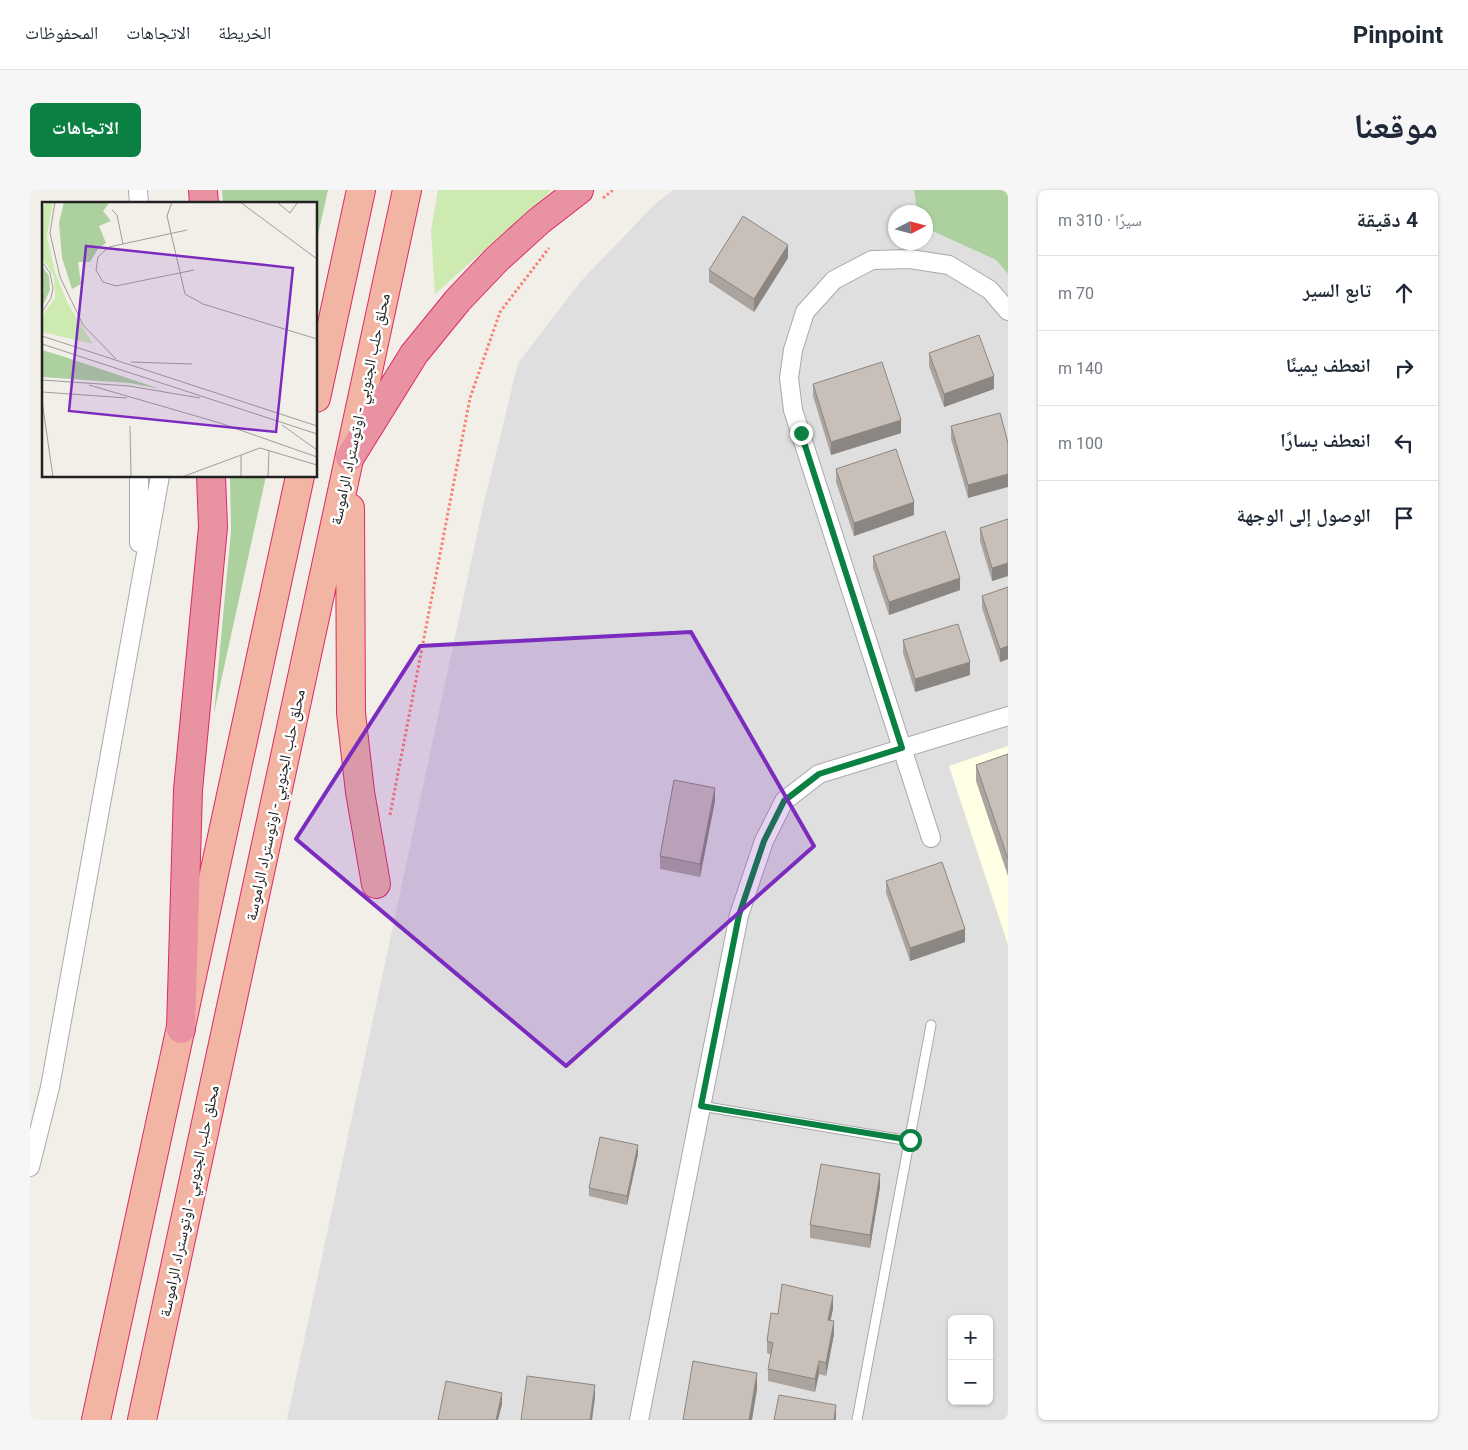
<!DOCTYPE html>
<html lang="ar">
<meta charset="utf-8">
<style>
body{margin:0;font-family:Roboto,"Noto Naskh Arabic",sans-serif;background:#f6f6f7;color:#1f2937;direction:rtl}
.controls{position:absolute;right:15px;bottom:15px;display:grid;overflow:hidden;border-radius:8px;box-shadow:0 1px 4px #0004}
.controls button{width:45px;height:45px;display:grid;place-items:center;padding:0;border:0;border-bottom:1px solid #e0e1e3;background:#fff;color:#1f2937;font:25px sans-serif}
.compass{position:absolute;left:858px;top:15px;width:45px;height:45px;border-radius:50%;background:#fff;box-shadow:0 1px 4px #0004;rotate:84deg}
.stop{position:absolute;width:15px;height:15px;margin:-11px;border:4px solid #0b8043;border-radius:50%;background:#fff}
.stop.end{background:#0b8043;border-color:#fff;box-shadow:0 1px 5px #0008}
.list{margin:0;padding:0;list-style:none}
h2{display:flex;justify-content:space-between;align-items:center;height:65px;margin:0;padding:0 20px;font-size:21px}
h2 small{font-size:16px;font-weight:400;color:#747a83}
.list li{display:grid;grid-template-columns:32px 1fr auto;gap:15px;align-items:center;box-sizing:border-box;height:75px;padding:0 20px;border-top:1px solid #e0e1e3}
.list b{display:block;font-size:19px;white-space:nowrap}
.list em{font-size:16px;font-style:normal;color:#747a83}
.icon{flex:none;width:28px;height:28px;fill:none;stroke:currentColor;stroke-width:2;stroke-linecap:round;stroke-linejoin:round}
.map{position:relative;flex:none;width:978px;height:1230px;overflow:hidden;direction:ltr;border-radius:8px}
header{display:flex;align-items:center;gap:30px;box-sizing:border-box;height:70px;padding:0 25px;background:#fff;border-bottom:1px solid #e0e1e3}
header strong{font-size:24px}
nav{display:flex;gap:28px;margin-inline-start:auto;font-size:18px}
.intro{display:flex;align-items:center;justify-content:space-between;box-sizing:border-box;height:120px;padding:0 30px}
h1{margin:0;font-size:35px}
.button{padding:12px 22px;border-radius:8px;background:#0b8043;color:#fff;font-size:18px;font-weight:700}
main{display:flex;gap:30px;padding:0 30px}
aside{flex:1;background:#fff;border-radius:8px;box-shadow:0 1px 4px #0004}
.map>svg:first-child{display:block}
</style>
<header>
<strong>Pinpoint</strong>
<nav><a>الخريطة</a><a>الاتجاهات</a><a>المحفوظات</a></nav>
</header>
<div class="intro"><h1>موقعنا</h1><a class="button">الاتجاهات</a></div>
<main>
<aside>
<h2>4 دقيقة<small>سيرًا · 310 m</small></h2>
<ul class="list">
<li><svg class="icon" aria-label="ahead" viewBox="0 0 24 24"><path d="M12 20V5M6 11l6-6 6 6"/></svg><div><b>تابع السير</b></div><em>70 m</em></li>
<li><svg class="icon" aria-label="right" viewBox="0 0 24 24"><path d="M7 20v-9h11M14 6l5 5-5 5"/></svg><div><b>انعطف يمينًا</b></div><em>140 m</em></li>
<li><svg class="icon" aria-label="left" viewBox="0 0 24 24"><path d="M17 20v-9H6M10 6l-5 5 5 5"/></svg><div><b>انعطف يسارًا</b></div><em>100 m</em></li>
<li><svg class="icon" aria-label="arrive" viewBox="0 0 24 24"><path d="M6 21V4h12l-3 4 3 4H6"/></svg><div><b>الوصول إلى الوجهة</b></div></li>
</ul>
</aside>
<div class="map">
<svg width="978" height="1230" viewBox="0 0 978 1230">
<rect width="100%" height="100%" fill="#f2efe9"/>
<path fill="#e0dfdf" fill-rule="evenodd" d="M643,0H884L887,22H866V52H896V38L966,70L978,84V1230H257L452,321L488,173L551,91L625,14ZM922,1129H959V1211H922Z"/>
<path fill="#ffffe5" d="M978,556V755L919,576Z"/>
<path fill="#cdebb0" d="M408,0H522L405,104L401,40Z"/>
<path fill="#add19e" d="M192,0H298L286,54V14H193Z
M884,0H978V84L966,70L896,38V22H887Z
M200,286H236L184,523L201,341Z"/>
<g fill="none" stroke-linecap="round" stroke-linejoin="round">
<defs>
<path id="service" d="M671,916L880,951
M827,1230L901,835"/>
<path id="minor" d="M108,0L109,14
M109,353V286
M901,648L763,220L759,188L763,160L775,122L804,90L842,70L880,69L919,75L960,100L978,121
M0,977L20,897L130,286
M609,1230L709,725L734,651L754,611L789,584L978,526"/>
<path id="trunk" d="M286,208L331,0
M320,318L321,523L330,602L346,694
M66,1230L270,286
M112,1230L377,0"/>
<path id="motorway" d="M173,0L174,14
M320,267L384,164L428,110L467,69L509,31L549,0
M151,839L158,600L183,337L181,286"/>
</defs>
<use href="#service" stroke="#a9a9a9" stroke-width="11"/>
<use href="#minor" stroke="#a9a9a9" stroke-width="20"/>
<use href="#trunk" stroke="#dc2a67" stroke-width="30"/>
<use href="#motorway" stroke="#dc2a67" stroke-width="30"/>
<path stroke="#fa8072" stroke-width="3" stroke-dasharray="2.5 2.5" stroke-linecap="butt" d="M573,8L583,0
M360,625L440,208L470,122L519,58"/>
<use href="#service" stroke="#fff" stroke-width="9"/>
<use href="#minor" stroke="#fff" stroke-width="18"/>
<use href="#trunk" stroke="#f2b4a3" stroke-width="28"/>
<use href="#motorway" stroke="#e892a2" stroke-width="28"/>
</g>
<path fill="#aba49e" d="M758,68L724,122L679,92V80Z
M899,163L964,199L914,217L899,176Z
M783,194L871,243L801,265L783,206Z
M921,236L978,253L938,308L921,249Z
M806,279L884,325L824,346L806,292Z
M978,329V386L962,391L950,351V338Z
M843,366L930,400L859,425L843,378Z
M978,397V469L970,472L952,418V406Z
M873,450L940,485L885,502L873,463Z
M978,564V686L946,591V575Z
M685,611L670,687L630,679V666Z
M856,691L935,752L880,771L856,703Z
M608,964L597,1015L559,1006V998Z
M850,997L840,1058L780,1048V1035Z
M803,1119L800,1130L804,1144L796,1186L789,1184L785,1202L738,1191V1179L741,1165L737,1163V1151L748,1124Z"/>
<path fill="#8b8681" d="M758,55V68L724,122V109Z
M964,186V199L914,217V204Z
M871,230V243L801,265V252Z
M978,284V297L938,308V295Z
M884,312V325L824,346V333Z
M978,373V386L962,391V378Z
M930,388V400L859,425V412Z
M978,456V469L970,472V459Z
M940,472V485L885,502V489Z
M685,598V611L670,687V674Z
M935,739V752L880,771V758Z
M608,955V964L597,1015V1006Z
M850,984V997L840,1058V1045Z
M803,1106V1119L798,1143V1130Z
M804,1131V1144L796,1186V1173Z
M789,1171V1184L785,1202V1189Z
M727,1183V1200L722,1230H719Z
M565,1195V1208L562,1230H560Z
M472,1203V1215L468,1230H466Z
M806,1215V1230H804Z"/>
<path fill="#c7bfb8" stroke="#8b8681" d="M713,26L758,55L724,109L679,80Z
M949,145L964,186L914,204L899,163Z
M852,172L871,230L801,252L783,194Z
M970,223L978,253V284L938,295L921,236Z
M866,259L884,312L824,333L806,279Z
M978,329V373L962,378L950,338Z
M915,341L930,388L859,412L843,366Z
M978,397V456L970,459L952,406Z
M928,434L940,472L885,489L873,450Z
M978,564V669L946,575Z
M644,590L685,598L670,674L630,666Z
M912,672L935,739L880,758L856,691Z
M570,947L608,955L597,1006L559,998Z
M791,974L850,984L840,1045L780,1035Z
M752,1094L803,1106L798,1130L804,1131L796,1173L789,1171L785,1189L738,1179L743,1153L737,1151L741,1123L748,1124Z
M663,1171L727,1183L719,1230H653Z
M497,1186L565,1195L560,1230H491Z
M416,1191L472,1203L466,1230H408Z
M749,1205L806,1215L804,1230H744Z"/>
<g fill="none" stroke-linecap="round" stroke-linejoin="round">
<path stroke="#0b8043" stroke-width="6" d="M771,243L872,558L789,584L754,611L734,651L709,725L671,916L880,950"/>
</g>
<path fill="#7b2cbf" fill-opacity="0.2" stroke="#7b2cbf" stroke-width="4" stroke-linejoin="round" d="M661,442L784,656L536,876L266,649L390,456Z"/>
<g text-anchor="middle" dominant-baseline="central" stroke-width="5" stroke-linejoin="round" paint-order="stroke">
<g font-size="16" fill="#222" stroke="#fff">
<text transform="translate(330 219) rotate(-78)">محلق حلب الجنوبي - اوتوستراد الراموسة</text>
<text transform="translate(245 615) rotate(-78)">محلق حلب الجنوبي - اوتوستراد الراموسة</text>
<text transform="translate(159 1011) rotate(-78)">محلق حلب الجنوبي - اوتوستراد الراموسة</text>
</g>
</g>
<g transform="translate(12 12)">
<rect width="275" height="275" fill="#f2efe9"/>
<path d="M4,0H11L5,34L13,70L26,102L51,142L0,130V114L13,96L12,74L0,56V6Z" fill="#cdebb0"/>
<path d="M22,0H68L61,9L69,19L57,24L64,41L56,47L48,60H36L39,82L30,87L20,56L17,21ZM0,64L7,74L8,88L0,105ZM0,148L20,154L118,187L88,181L0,175Z" fill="#add19e"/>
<path fill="none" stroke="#9f9d99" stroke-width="1" d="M13,0L8,31L18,75L41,123L74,157M130,0L125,14L143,92L161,102L275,137M198,0L275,57M235,0L248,11L256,0M70,8L75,13L81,42M145,28L67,45L56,55L54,68L61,80L74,84L152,68M0,60L8,71L11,86L9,96L0,110M0,134L275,224M0,142L275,232M89,160L150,162M0,178L87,184L158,196M47,183L178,221L275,255M0,190L85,196M0,199L11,275M240,223L275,248M88,224L89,275M140,275L218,246L275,263M199,275V253M226,275L227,248"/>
<path fill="#7b2cbf" fill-opacity="0.15" stroke="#7b2cbf" stroke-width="2.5" d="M44,44L251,66L234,230L27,209Z"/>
<rect width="275" height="275" fill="none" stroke="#222" stroke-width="2.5"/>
</g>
</svg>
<div class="controls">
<button>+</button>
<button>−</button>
</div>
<svg class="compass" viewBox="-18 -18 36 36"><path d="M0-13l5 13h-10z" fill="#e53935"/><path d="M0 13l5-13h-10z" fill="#747a83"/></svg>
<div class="stop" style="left:880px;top:950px"></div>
<div class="stop end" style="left:771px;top:243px"></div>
</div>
</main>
